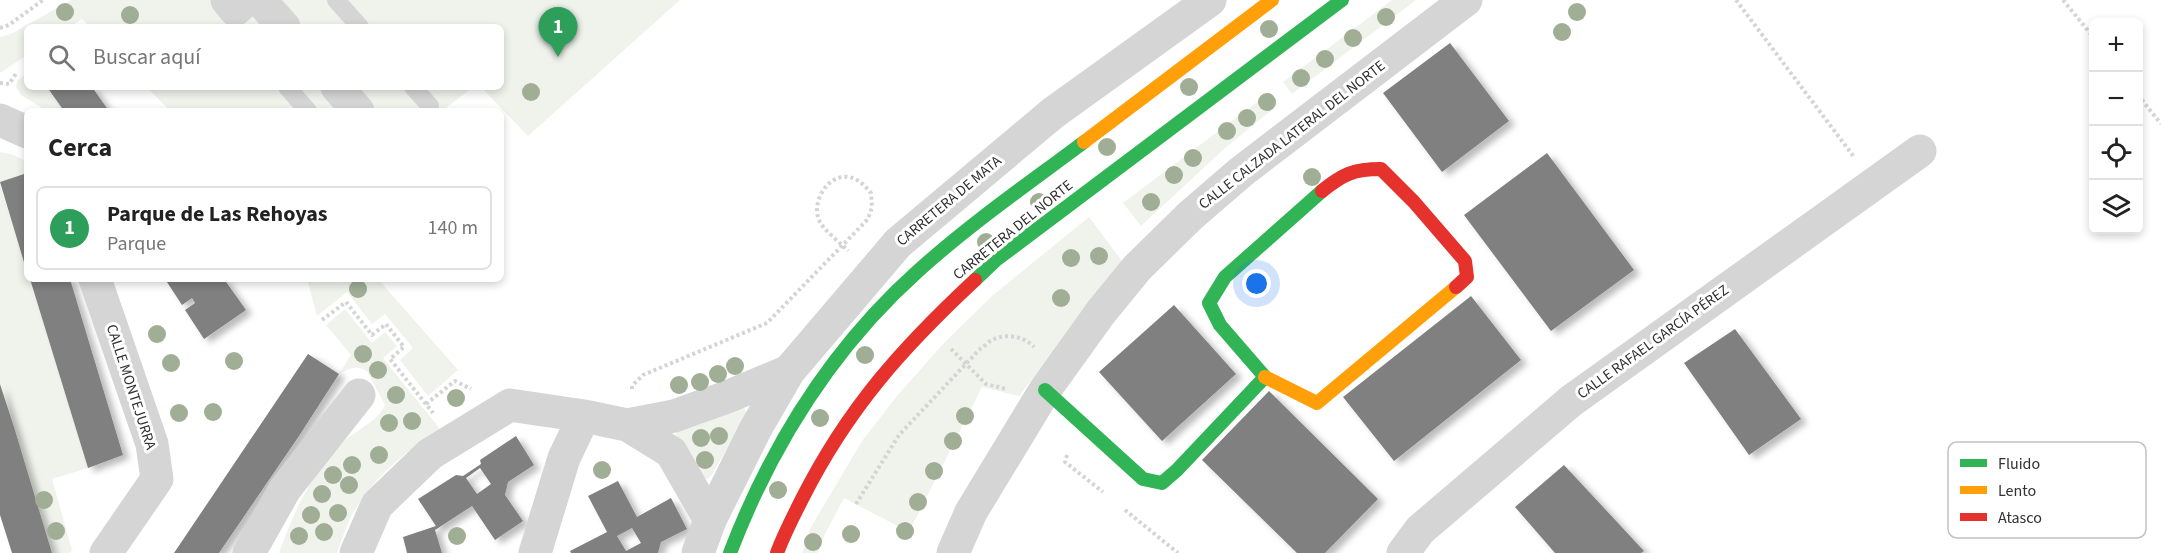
<!DOCTYPE html>
<html lang="es">
<meta charset="utf-8">
<style>
body{margin:0;font-family:"Source Sans 3",sans-serif;background:#f2f2f2;color:#222}
.controls{position:absolute;right:18px;top:18px;display:grid;overflow:hidden;border-radius:9px;box-shadow:0 3px 9px #0003}
.controls button{width:54px;height:54px;display:grid;place-items:center;padding:0;border:0;border-bottom:2px solid #e0e0e0;background:#fff;color:#222;font:30px sans-serif}
.you{position:absolute;left:1257px;top:284px;width:21px;height:21px;margin:-15px;border:4px solid #fff;border-radius:50%;background:#1a73e8;box-shadow:0 0 0 9px #1a73e833}
.badge{display:grid;place-items:center;width:39px;height:39px;border-radius:50%;background:#797979;color:#fff;font-size:20px;font-weight:700}
.pin{position:absolute;translate:-50% -50px;filter:drop-shadow(0 2px 3px #0008)}
.pin::after{content:'';position:absolute;top:32px;width:21px;height:18px;background:inherit;clip-path:polygon(0 0,100% 0,50% 100%)}
.list{margin:0;padding:0;list-style:none}
h2{display:flex;justify-content:space-between;align-items:center;height:78px;margin:0;padding:0 24px;font-size:26px}
h2 small{font-size:20px;font-weight:400;color:#767676}
.list li{display:grid;grid-template-columns:39px 1fr auto;gap:18px;align-items:center;box-sizing:border-box;height:84px;margin:0 12px 12px;padding:0 12px;border:2px solid #e0e0e0;border-radius:9px}
.list b{display:block;font-size:22px;white-space:nowrap}
.list p{margin:0;font-size:20px;white-space:nowrap;color:#767676}
.list em{font-size:20px;font-style:normal;color:#767676}
.icon{flex:none;width:33px;height:33px;fill:none;stroke:currentColor;stroke-width:2;stroke-linecap:round;stroke-linejoin:round}
.map{position:relative;flex:none;width:2161px;height:553px;overflow:hidden}
.search{position:absolute;background:#fff;box-shadow:0 3px 9px #0003;left:24px;top:24px;width:480px;height:66px;display:flex;align-items:center;gap:15px;box-sizing:border-box;padding:0 21px;border-radius:9px;color:#767676;font-size:22px}
.panel{position:absolute;background:#fff;box-shadow:0 3px 9px #0003;left:24px;top:108px;width:480px;height:174px;border-radius:9px}
.map>svg:first-child{display:block}
</style>
<div class="map">
<svg width="2161" height="553" viewBox="0 0 2161 553">
<defs>
<filter id="shadow"><feDropShadow dx="6" dy="4" stdDeviation="3" flood-color="#0004"/></filter>
</defs>
<rect width="100%" height="100%" fill="#fff"/>
<path fill="#f0f3ec" d="M71,0H680L528,136L481,87H501V27H90L82,19L70,27H27V55L0,73V37L13,33Z
M1392,0H1416L1292,94L1283,82Z
M27,73V87H47L64,111H47L21,95L16,87L17,81Z
M147,87H473L442,111H170Z
M1269,93L1278,105L1225,148L1141,226L1123,203Z
M0,152L14,155L27,162V173L0,182Z
M0,185L27,271V279H30L88,468L52,479L72,550L70,553H52L0,383Z
M1089,217L1122,261L1019,396L982,387L909,532L844,498L825,534L817,553H802L811,527L862,441L897,396L943,344L993,295Z
M307,279H378L458,370L428,396L400,360L413,348L385,314L372,324L347,292L317,316Z
M345,309L372,343L385,332L397,346L383,358L440,429C409,449 381,471 360,502C349,517 343,536 337,553H279C293,514 311,474 340,445C353,431 377,423 385,405L367,371C357,365 349,368 339,374L351,355L326,325Z
M744,407L747,415L711,476L707,479L699,476L674,430Z"/>
<path fill="#808080" fill-rule="evenodd" filter="url(#shadow)" d="M1450,43L1509,121L1442,172L1383,93Z
M47,87H92L109,111H64Z
M1547,153L1634,270L1551,331L1464,215Z
M27,173V269H26L0,182Z
M30,279H70L123,455L88,468Z
M165,279H224L246,310L204,339L185,310L195,303L192,298L182,305Z
M1471,296L1521,360L1394,461L1343,397Z
M1174,305L1236,374L1162,441L1099,372Z
M1735,329L1801,419L1749,455L1684,363Z
M308,354L339,374L299,436L219,553H174Z
M0,384L14,427L52,553H12L0,515Z
M1269,391L1378,499L1325,553H1297L1202,460Z
M516,436L534,465L508,482L505,495L523,521L495,540L472,506L435,530L442,553H407L403,537L436,526L418,499L456,475L463,476L481,464L480,460ZM480,468L491,484L477,494L466,478Z
M1564,465L1644,551L1641,553H1555L1515,507Z
M618,481L637,517L671,498L687,529L661,542L658,553H571L570,551L607,532L588,496ZM632,528L641,543L626,551L617,536Z"/>
<g fill="none" stroke-linecap="round" stroke-linejoin="round">
<path stroke="#d4d4d4" stroke-width="4" stroke-dasharray="3 3" stroke-linecap="butt" d="M1736,0L1854,157
M2063,0L2094,38
M0,28L9,25L43,0
M0,83L9,84L17,72
M2138,95L2161,124
M322,320L346,302L372,335L386,324L404,347L390,359L433,413
M951,349L986,384L1006,389
M632,389V386L643,375L767,323L868,219L872,207L871,193C865,186 858,178 848,177C828,174 811,202 819,220C822,229 841,243 848,251
M426,404L455,381L471,389
M1067,455L1065,462L1103,492
M856,504L899,435L980,349C984,347 988,342 992,340C1006,333 1024,336 1034,347
M1125,510L1178,553"/>
<path stroke="#d5d5d5" stroke-width="18" d="M336,0L360,27
M287,87L308,111
M413,87L430,106"/>
<path stroke="#d5d5d5" stroke-width="33" d="M227,0L235,10L246,0
M260,0L284,27
M337,87L358,111
M0,120L27,132
M95,279L152,444L157,479L106,553
M627,425L674,416L727,397L789,371
M249,553L285,489L359,395
M356,553L377,505L430,454L510,405L584,416L627,425L671,452L710,520
M535,553L564,458L584,416
M698,553L710,520L756,428L789,371L898,243L1053,113L1210,0
M953,553L971,512L1045,390L1101,312L1137,268L1190,216L1241,172L1466,0
M1403,553L1420,530L1571,401L1920,151"/>
<path stroke="#30b455" stroke-width="14" d="M975,280L996,260L1342,0
M1045,390L1143,479L1162,483L1177,470L1265,377L1220,325L1209,303L1225,277L1322,191
M730,553C771,446 832,348 918,271C970,224 1028,184 1084,142"/>
<path stroke="#ff9f0a" stroke-width="14" d="M1084,142L1272,0
M1265,377L1317,403L1456,287"/>
<path stroke="#e5322d" stroke-width="14" d="M1322,191C1343,174 1354,169 1381,169L1414,202L1465,261L1467,277L1456,287
M777,553C784,534 793,517 802,499C848,408 902,348 975,280"/>
</g>
<g fill="#a0ae95">
<circle cx="65" cy="12" r="9"/>
<circle cx="1577" cy="12" r="9"/>
<circle cx="130" cy="15" r="9"/>
<circle cx="1386" cy="17" r="9"/>
<circle cx="1269" cy="29" r="9"/>
<circle cx="1562" cy="32" r="9"/>
<circle cx="1353" cy="38" r="9"/>
<circle cx="1325" cy="59" r="9"/>
<circle cx="1301" cy="78" r="9"/>
<circle cx="1189" cy="87" r="9"/>
<circle cx="531" cy="92" r="9"/>
<circle cx="1267" cy="102" r="9"/>
<circle cx="1247" cy="118" r="9"/>
<circle cx="1227" cy="131" r="9"/>
<circle cx="1107" cy="147" r="9"/>
<circle cx="1193" cy="158" r="9"/>
<circle cx="1174" cy="175" r="9"/>
<circle cx="1312" cy="177" r="9"/>
<circle cx="1039" cy="202" r="9"/>
<circle cx="1151" cy="202" r="9"/>
<circle cx="986" cy="242" r="9"/>
<circle cx="1099" cy="256" r="9"/>
<circle cx="1071" cy="258" r="9"/>
<circle cx="358" cy="289" r="9"/>
<circle cx="1061" cy="298" r="9"/>
<circle cx="157" cy="334" r="9"/>
<circle cx="363" cy="354" r="9"/>
<circle cx="865" cy="355" r="9"/>
<circle cx="234" cy="361" r="9"/>
<circle cx="171" cy="363" r="9"/>
<circle cx="735" cy="366" r="9"/>
<circle cx="378" cy="370" r="9"/>
<circle cx="718" cy="374" r="9"/>
<circle cx="700" cy="382" r="9"/>
<circle cx="679" cy="385" r="9"/>
<circle cx="396" cy="395" r="9"/>
<circle cx="456" cy="398" r="9"/>
<circle cx="213" cy="412" r="9"/>
<circle cx="179" cy="413" r="9"/>
<circle cx="965" cy="416" r="9"/>
<circle cx="820" cy="418" r="9"/>
<circle cx="412" cy="421" r="9"/>
<circle cx="389" cy="423" r="9"/>
<circle cx="719" cy="436" r="9"/>
<circle cx="701" cy="438" r="9"/>
<circle cx="953" cy="441" r="9"/>
<circle cx="379" cy="455" r="9"/>
<circle cx="705" cy="460" r="9"/>
<circle cx="352" cy="465" r="9"/>
<circle cx="602" cy="470" r="9"/>
<circle cx="934" cy="471" r="9"/>
<circle cx="333" cy="475" r="9"/>
<circle cx="349" cy="485" r="9"/>
<circle cx="778" cy="490" r="9"/>
<circle cx="322" cy="494" r="9"/>
<circle cx="44" cy="500" r="9"/>
<circle cx="918" cy="502" r="9"/>
<circle cx="338" cy="513" r="9"/>
<circle cx="311" cy="515" r="9"/>
<circle cx="56" cy="531" r="9"/>
<circle cx="905" cy="531" r="9"/>
<circle cx="324" cy="532" r="9"/>
<circle cx="851" cy="534" r="9"/>
<circle cx="299" cy="536" r="9"/>
<circle cx="457" cy="536" r="9"/>
<circle cx="813" cy="542" r="9"/>
</g>
<g text-anchor="middle" dominant-baseline="central" stroke-width="6" stroke-linejoin="round" paint-order="stroke">
<g font-size="15" fill="#313131" stroke="#fff">
<text transform="translate(1292 135) rotate(-38)">CALLE CALZADA LATERAL DEL NORTE</text>
<text transform="translate(949 201) rotate(-40)">CARRETERA DE MATA</text>
<text transform="translate(1013 230) rotate(-39)">CARRETERA DEL NORTE</text>
<text transform="translate(1653 342) rotate(-36)">CALLE RAFAEL GARCÍA PÉREZ</text>
<text transform="translate(131 387) rotate(72)">CALLE MONTEJURRA</text>
</g>
</g>
<rect x="1948" y="442" width="198" height="96" rx="9" fill="#fff" stroke="#c1c1c1" stroke-width="1.5"/>
<rect x="1960" y="459" width="27" height="8" fill="#30b455"/>
<rect x="1960" y="486" width="27" height="8" fill="#ff9f0a"/>
<rect x="1960" y="513" width="27" height="8" fill="#e5322d"/>
<g font-size="16" fill="#313131">
<text x="1998" y="469">Fluido</text>
<text x="1998" y="496">Lento</text>
<text x="1998" y="523">Atasco</text>
</g>
</svg>
<div class="controls">
<button>+</button>
<button>−</button>
<button><svg class="icon" aria-label="locate" viewBox="0 0 24 24"><circle cx="12" cy="12" r="6"/><path d="M12 2v4M12 18v4M2 12h4M18 12h4"/></svg></button>
<button><svg class="icon" aria-label="layers" viewBox="0 0 24 24"><path d="M12 4l9 5-9 5-9-5zM3 14l9 5 9-5"/></svg></button>
</div>
<div class="you"></div>
<div class="pin badge" style="left:558px;top:57px;background:#2e9e5b">1</div>
<div class="search"><svg class="icon" aria-label="search" viewBox="0 0 24 24"><circle cx="10" cy="10" r="6"/><path d="M15 15l6 6"/></svg>Buscar aquí</div>
<section class="panel">
<h2>Cerca<small></small></h2>
<ul class="list">
<li><span class="badge" style="background:#2e9e5b">1</span><div><b>Parque de Las Rehoyas</b><p>Parque</p></div><em>140 m</em></li>
</ul>
</section>
</div>
